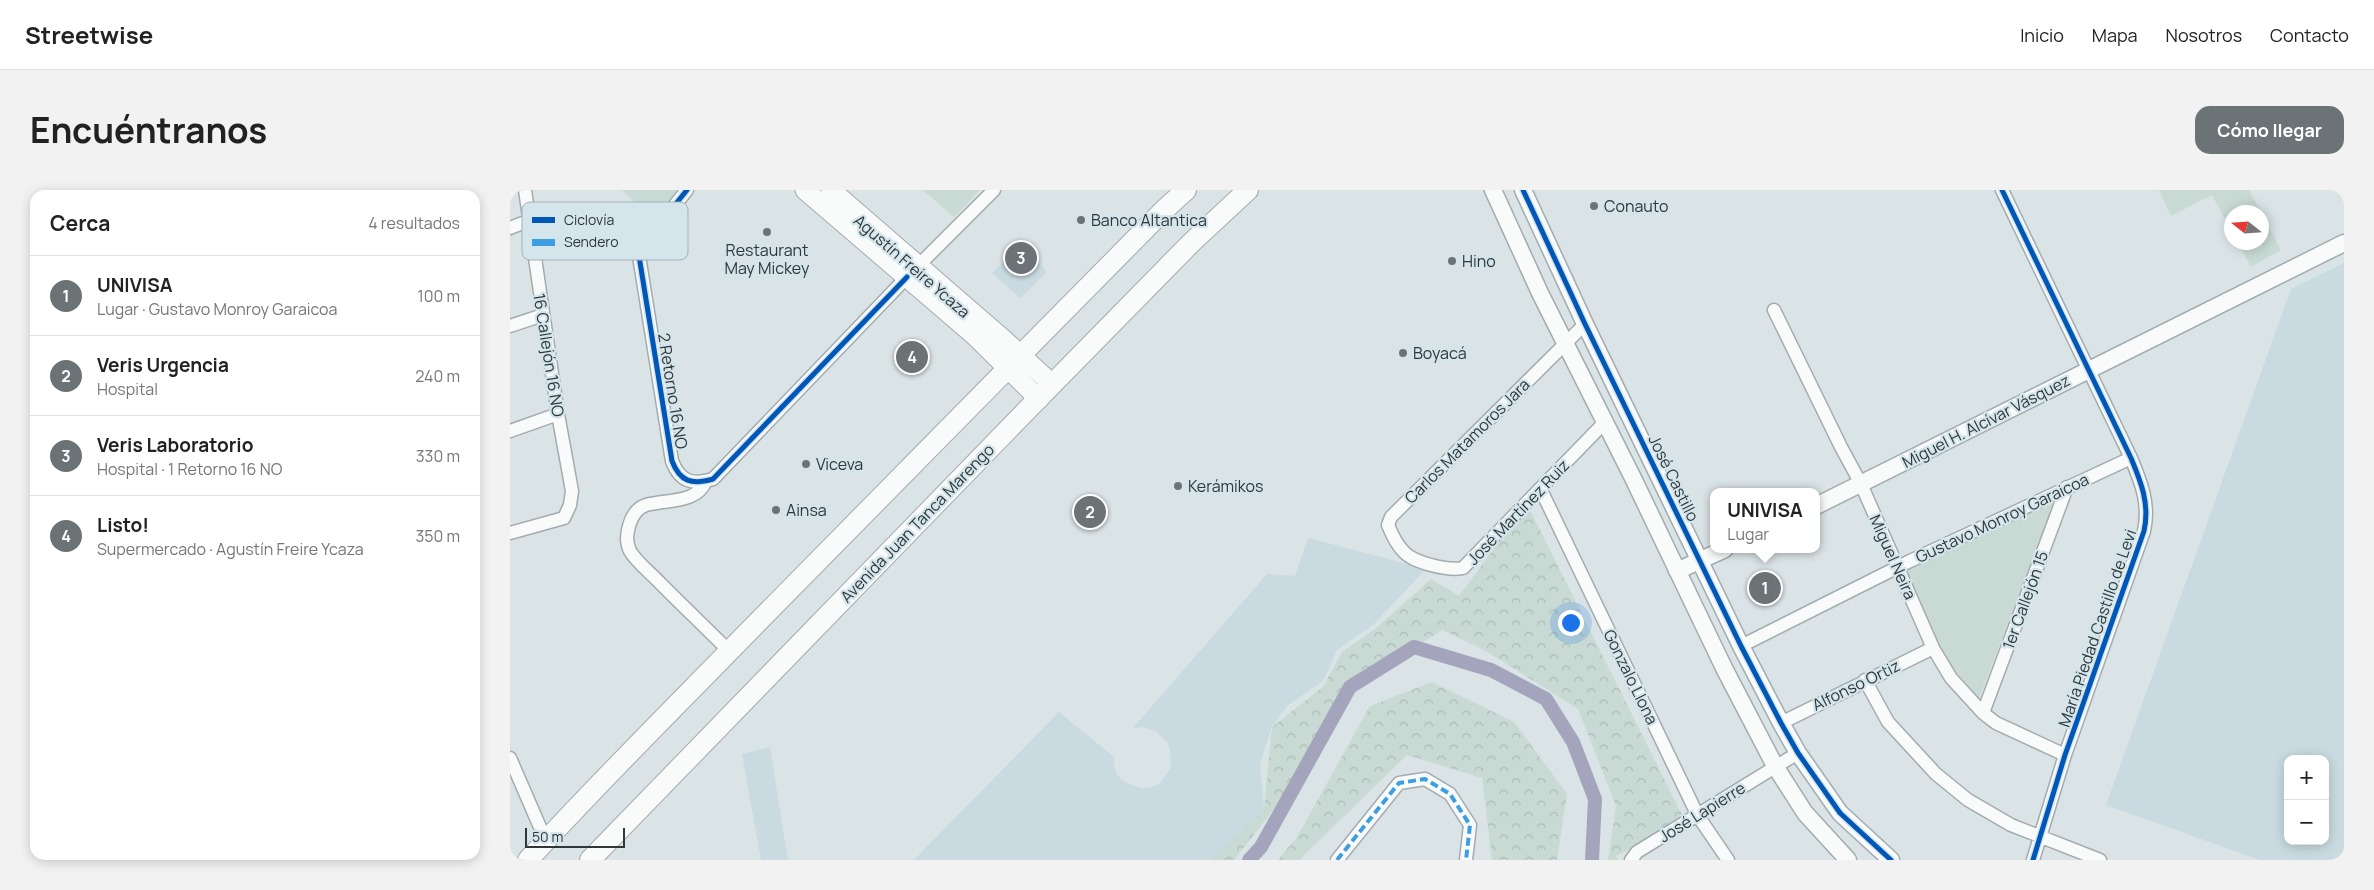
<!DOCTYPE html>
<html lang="es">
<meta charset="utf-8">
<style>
body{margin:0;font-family:Manrope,sans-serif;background:#f2f2f2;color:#222}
.controls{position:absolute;right:15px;bottom:15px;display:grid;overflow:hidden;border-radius:10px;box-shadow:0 2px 12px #0003}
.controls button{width:45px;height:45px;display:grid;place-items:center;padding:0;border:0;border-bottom:1px solid #e0e0e0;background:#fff;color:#222;font:25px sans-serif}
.compass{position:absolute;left:1714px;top:15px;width:45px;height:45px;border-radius:50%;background:#fff;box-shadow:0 2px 12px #0003;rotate:287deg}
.scale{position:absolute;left:15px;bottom:12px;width:100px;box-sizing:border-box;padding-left:5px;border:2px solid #303739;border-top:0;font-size:14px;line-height:18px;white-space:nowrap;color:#303739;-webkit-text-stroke:4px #d4e5ec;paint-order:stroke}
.you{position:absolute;left:1060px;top:432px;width:18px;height:18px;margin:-12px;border:4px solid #fff;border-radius:50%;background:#1a73e8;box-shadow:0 0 0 8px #1a73e833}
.badge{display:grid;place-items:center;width:32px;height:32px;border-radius:50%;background:#6c7376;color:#fff;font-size:16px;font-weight:700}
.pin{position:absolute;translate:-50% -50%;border:2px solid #fff;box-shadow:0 1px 5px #0006}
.popup{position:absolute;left:1200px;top:298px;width:110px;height:65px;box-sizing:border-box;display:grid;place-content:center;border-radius:10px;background:#fff;filter:drop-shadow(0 1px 4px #0005);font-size:16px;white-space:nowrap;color:#767676}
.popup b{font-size:19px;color:#222}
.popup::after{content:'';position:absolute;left:50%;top:100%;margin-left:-10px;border:10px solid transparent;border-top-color:#fff}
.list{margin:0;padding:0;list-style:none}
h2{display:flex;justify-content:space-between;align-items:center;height:65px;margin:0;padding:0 20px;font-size:21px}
h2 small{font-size:16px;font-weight:400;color:#767676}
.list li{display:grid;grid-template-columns:32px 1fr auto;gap:15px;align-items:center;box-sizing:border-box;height:80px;padding:0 20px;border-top:1px solid #e0e0e0}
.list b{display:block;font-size:19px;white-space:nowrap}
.list p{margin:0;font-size:16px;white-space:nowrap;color:#767676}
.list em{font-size:16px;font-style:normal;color:#767676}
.map{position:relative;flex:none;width:1834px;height:670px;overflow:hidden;border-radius:15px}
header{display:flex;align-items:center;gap:30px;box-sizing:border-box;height:70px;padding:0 25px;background:#fff;border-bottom:1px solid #e0e0e0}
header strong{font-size:24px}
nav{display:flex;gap:28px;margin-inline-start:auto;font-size:18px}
.intro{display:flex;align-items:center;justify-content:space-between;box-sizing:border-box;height:120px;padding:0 30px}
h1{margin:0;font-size:35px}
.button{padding:12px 22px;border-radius:15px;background:#6c7376;color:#fff;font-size:18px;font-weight:700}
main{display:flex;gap:30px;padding:0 30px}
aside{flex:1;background:#fff;border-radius:15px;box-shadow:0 2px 12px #0003}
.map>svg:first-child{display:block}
</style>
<header>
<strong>Streetwise</strong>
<nav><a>Inicio</a><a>Mapa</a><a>Nosotros</a><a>Contacto</a></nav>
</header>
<div class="intro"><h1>Encuéntranos</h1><a class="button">Cómo llegar</a></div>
<main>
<aside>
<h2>Cerca<small>4 resultados</small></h2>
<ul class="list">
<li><span class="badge">1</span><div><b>UNIVISA</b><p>Lugar · Gustavo Monroy Garaicoa</p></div><em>100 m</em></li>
<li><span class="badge">2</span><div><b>Veris Urgencia</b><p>Hospital</p></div><em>240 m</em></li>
<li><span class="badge">3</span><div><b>Veris Laboratorio</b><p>Hospital · 1 Retorno 16 NO</p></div><em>330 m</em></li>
<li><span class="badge">4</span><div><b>Listo!</b><p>Supermercado · Agustín Freire Ycaza</p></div><em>350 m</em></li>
</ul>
</aside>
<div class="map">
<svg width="1834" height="670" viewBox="0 0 1834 670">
<defs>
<pattern id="forest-crowns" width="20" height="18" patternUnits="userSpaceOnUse" patternTransform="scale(1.25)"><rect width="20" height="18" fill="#c8dad3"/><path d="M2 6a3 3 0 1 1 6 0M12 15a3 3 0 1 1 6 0" fill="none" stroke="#acbcb6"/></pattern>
</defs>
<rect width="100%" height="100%" fill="#dae3e6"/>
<path fill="#c9dae1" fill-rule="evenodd" d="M512,55L537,82L510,108L482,83Z
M1834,73V670H1750L1596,615L1781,99ZM1778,569H1815V651H1778Z
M798,348L916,379L863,435L827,460L813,491L778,515L762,536L750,574L754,620L700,670H404L549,522L604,567V575L607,585L615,592L631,598L642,597L650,593L661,578L660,559L657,552L645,541L633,537L623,538L757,384L785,386Z
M260,557L278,670H251L232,564Z"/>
<path fill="url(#forest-crowns)" d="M1017,314L1176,633L1106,666L1109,670H1098L1106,616L1068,519L976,461L932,440L832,504L789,587L724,670H700L754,620L762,537L813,497L832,462L865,439L921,389L949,406Z
M922,492L1004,532L1057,604L1047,670H982L972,588L897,565L789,670H768L787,647L860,516Z"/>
<path fill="#c8dad3" d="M112,0H169L144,31Z
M413,0H470L444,27Z
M1649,0H1739L1751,22H1722L1721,41L1702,5L1661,26Z
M1752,24L1771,60L1741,77L1728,53L1752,52Z
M1549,302L1469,508L1443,478L1425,448L1392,376Z"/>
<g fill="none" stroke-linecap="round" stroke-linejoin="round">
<path stroke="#a4a5bd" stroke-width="14" d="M739,670L751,657L840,497L904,457L981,480L1036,509L1063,552L1085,609L1082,670"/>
<defs>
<path id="minor" d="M177,0L135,52L129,66L162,271C170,292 182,295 203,289L397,87
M1492,0L1621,268C1631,292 1640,314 1634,341L1555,565L1523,670
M0,38L18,31
M409,75L484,0
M1264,120L1331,257L1351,294L1423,458L1441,488L1473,523L1486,533L1555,565
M1075,134L881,327L878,335C882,345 886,354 894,362C904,373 939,381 953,378L1095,232
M0,136L33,125
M0,241L48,224
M196,291C186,314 158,309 136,315C120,320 113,347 120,361C127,373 142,384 151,394C174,417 197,439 219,461
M1031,300L1188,626L1218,670
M0,343L54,328L60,315L62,301L48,224L15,0
M1231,456L1398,372L1621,268
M1355,490L1378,532L1426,584L1458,610L1501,635L1590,670
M1473,523L1557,297
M1271,533L1423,458
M0,568L36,651
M827,670L889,593L915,589L940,604L960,635L956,670
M1121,670L1127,662L1288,563"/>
<path id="tertiary" d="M983,0L1030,103L1123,288L1214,478L1265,576L1295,623L1338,670
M1013,0L1075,134L1231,456L1271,533L1288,563L1330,623L1381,670
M1306,316L1834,53
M1167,381L1215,359"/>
<path id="secondary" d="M295,0L464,145L529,209
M321,0L493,149L542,194"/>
<path id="primary" d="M18,670C90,591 166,516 240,440C378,299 516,160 654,20L676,0
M80,670L519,218L681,53L738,0"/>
</defs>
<use href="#minor" stroke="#a4abae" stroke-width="15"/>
<use href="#tertiary" stroke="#a4abae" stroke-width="19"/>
<use href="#secondary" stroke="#a4abae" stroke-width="21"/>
<use href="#primary" stroke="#a4abae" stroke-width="22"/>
<use href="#minor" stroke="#f9fbfb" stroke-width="12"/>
<use href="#tertiary" stroke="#f9fbfb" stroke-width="16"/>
<use href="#secondary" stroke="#f9fbfb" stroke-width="19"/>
<use href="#primary" stroke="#f9fbfb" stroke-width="20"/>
<path stroke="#3e9ee2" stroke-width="4" stroke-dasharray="8 4" stroke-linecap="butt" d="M827,670L889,593L915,589L940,604L960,635L956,670"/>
<defs>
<path id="cycleway" d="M177,0L135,52L129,66L162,271C170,292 182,295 203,289L397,87
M1013,0L1075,134L1231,456L1271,533L1288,563L1330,623L1381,670
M1492,0L1621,268C1631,292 1640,314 1634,341L1555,565L1523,670"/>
</defs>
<use href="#cycleway" stroke="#d4e5ec" stroke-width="8"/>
<use href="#cycleway" stroke="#0057b8" stroke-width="5"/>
</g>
<g fill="#6c7376" stroke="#d4e5ec" stroke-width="2">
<circle cx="1084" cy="16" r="5"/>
<circle cx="571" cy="30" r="5"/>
<circle cx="257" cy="42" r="5"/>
<circle cx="942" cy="71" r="5"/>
<circle cx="893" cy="163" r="5"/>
<circle cx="296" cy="274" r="5"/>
<circle cx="668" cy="296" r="5"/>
<circle cx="266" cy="320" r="5"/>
</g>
<g text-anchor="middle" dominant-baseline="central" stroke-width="4.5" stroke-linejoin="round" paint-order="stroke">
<g font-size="16" fill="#303739" stroke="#d4e5ec" text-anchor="start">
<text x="1094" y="16">Conauto</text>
<text x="581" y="30">Banco Altantica</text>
<text x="257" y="60" text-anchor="middle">Restaurant<tspan x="257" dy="18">May Mickey</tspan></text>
<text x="952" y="71">Hino</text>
<text x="903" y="163">Boyacá</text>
<text x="306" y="274">Viceva</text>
<text x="678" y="296">Kerámikos</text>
<text x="276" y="320">Ainsa</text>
</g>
<g font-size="16" fill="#303739" stroke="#d4e5ec">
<text transform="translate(402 76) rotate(41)">Agustín Freire Ycaza</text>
<text transform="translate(39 165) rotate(81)">16 Callejón 16 NO</text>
<text transform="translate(163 201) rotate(81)">2 Retorno 16 NO</text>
<text transform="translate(1476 231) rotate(-27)">Miguel H. Alcívar Vásquez</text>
<text transform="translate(957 251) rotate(-45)">Carlos Matamoros Jara</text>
<text transform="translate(1164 288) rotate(64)">José Castillo</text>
<text transform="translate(1008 322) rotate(-46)">José Martínez Ruiz</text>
<text transform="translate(1492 328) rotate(-25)">Gustavo Monroy Garaicoa</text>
<text transform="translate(407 333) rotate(-46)">Avenida Juan Tanca Marengo</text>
<text transform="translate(1383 367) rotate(66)">Miguel Neira</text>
<text transform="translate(1515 410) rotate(-70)">1er Callejón 15</text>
<text transform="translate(1587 438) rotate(-71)">María Piedad Castillo de Levi</text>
<text transform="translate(1121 487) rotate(64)">Gonzalo Llona</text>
<text transform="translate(1346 495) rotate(-26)">Alfonso Ortiz</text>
<text transform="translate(1192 622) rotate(-32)">José Lapierre</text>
</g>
</g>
<rect x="12" y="12" width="166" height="58" rx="8" fill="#d4e5ec" stroke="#a3b1b6" stroke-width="1"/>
<rect x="22" y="27" width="23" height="6" fill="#0057b8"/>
<rect x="22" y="49" width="23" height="7" fill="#3e9ee2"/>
<g font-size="14" fill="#303739">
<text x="54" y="35">Ciclovía</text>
<text x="54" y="57">Sendero</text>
</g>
</svg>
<div class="controls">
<button>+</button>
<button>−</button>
</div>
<svg class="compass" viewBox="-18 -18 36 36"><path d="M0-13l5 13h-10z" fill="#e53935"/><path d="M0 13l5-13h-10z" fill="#767676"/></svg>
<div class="scale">50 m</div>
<div class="you"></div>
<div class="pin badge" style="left:1255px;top:398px">1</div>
<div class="popup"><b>UNIVISA</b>Lugar</div>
<div class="pin badge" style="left:580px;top:322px">2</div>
<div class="pin badge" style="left:511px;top:68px">3</div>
<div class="pin badge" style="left:402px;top:167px">4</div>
</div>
</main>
